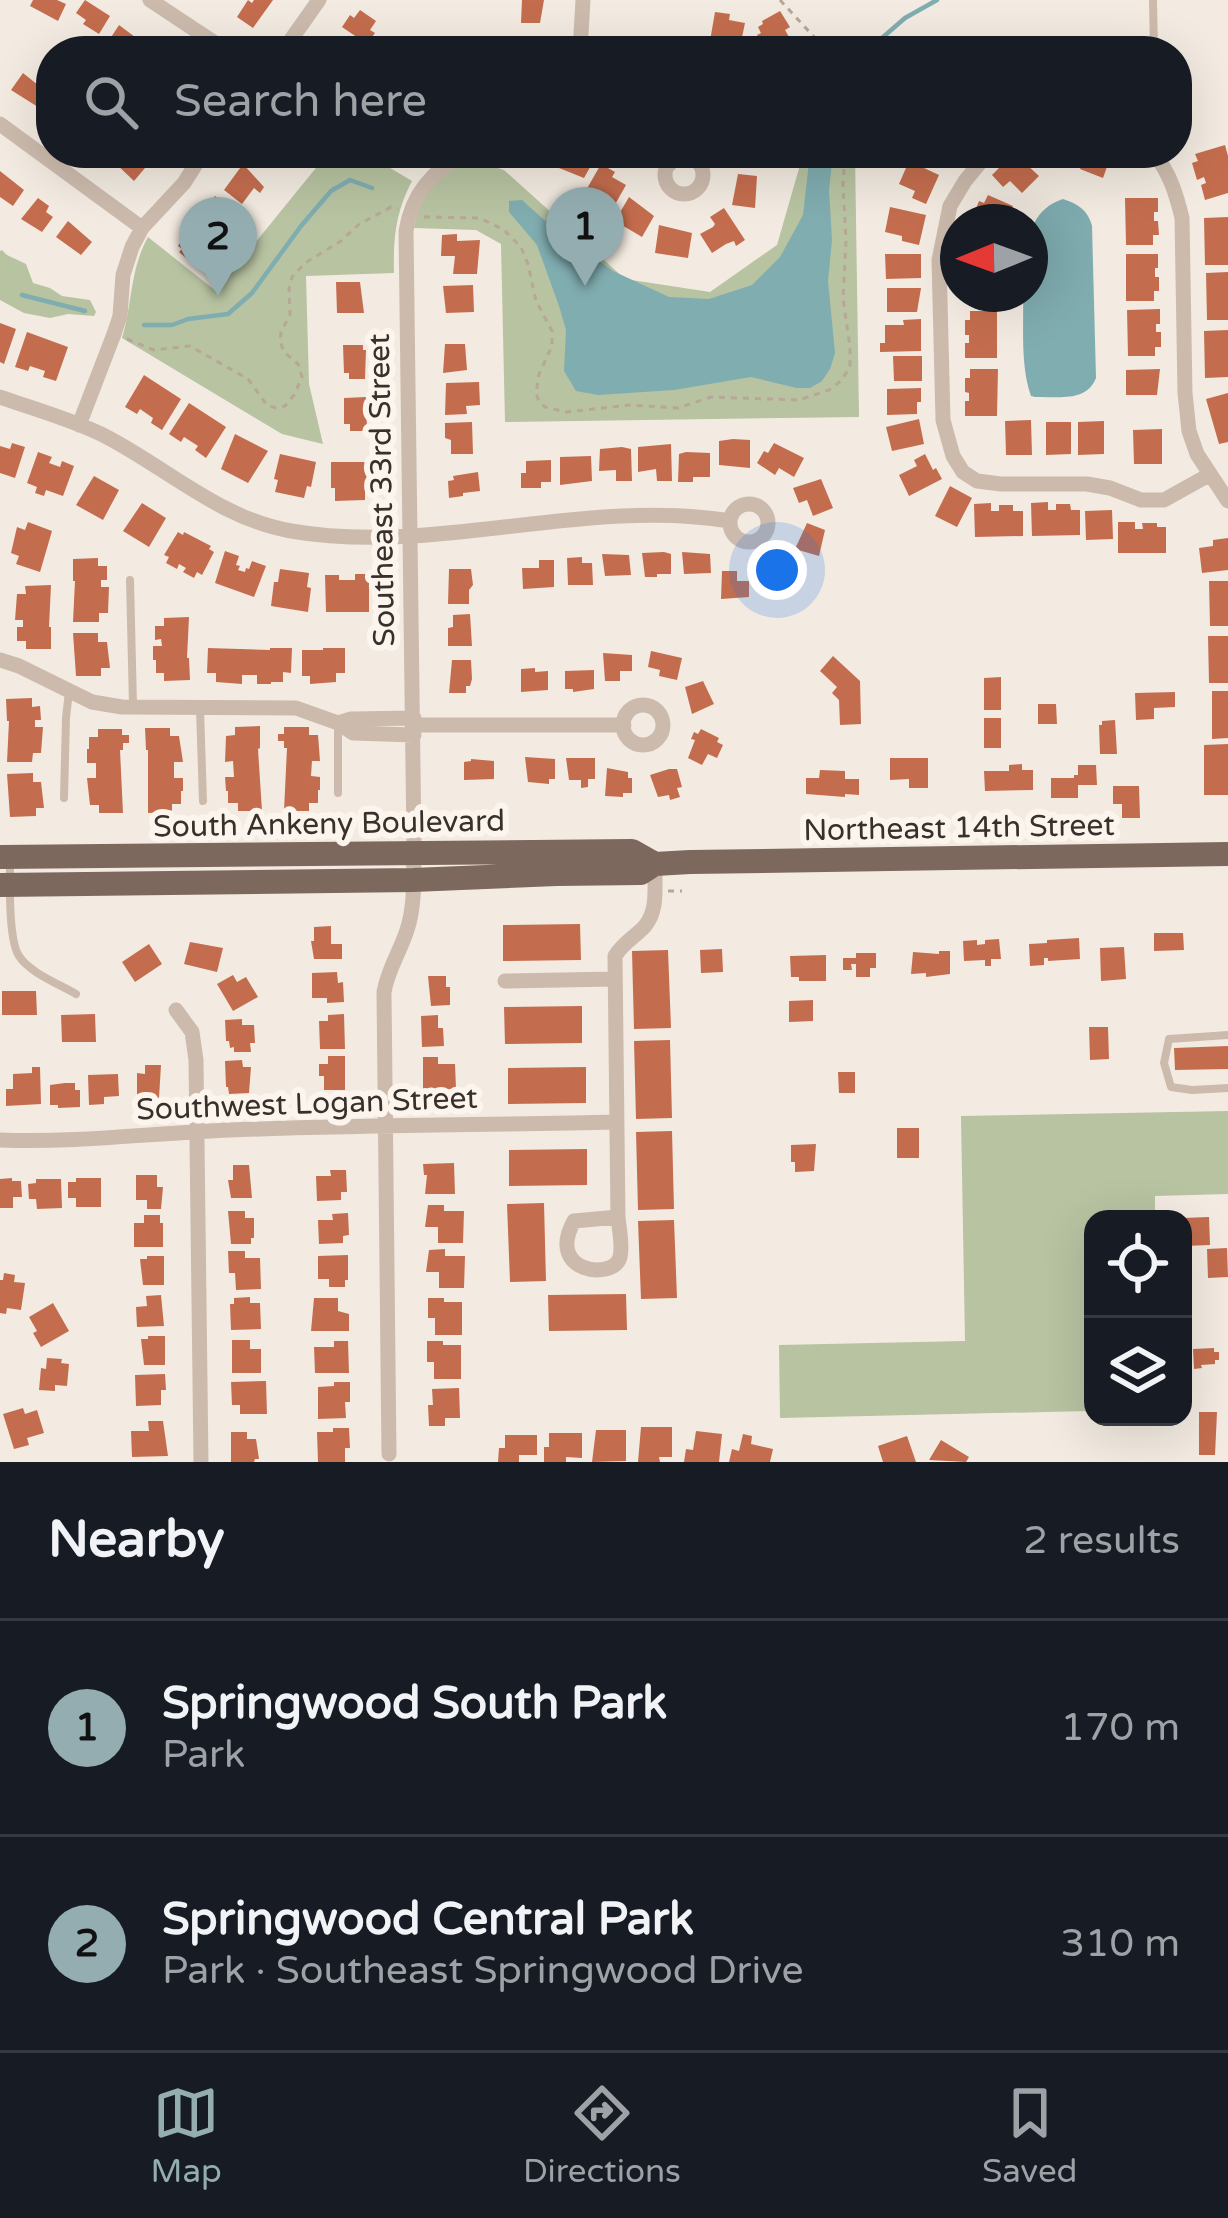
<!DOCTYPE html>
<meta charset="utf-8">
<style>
body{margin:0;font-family:"Varela Round",sans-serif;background:#242831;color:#f1f3f6}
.controls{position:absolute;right:36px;bottom:36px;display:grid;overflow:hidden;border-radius:24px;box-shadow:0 12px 48px #0002}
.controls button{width:108px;height:108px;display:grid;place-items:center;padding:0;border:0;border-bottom:3px solid #363941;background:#171b24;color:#f1f3f6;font:60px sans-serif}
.compass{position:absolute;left:940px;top:204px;width:108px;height:108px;border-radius:50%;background:#171b24;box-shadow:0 12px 48px #0002;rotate:269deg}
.you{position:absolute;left:777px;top:570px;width:42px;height:42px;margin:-30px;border:9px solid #fff;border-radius:50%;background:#1a73e8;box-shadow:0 0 0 18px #1a73e833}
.badge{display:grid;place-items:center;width:78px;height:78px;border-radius:50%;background:#93adb1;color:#111;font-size:39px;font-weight:700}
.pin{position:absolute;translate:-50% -99px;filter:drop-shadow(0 3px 6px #0008)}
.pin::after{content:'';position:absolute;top:63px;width:42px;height:36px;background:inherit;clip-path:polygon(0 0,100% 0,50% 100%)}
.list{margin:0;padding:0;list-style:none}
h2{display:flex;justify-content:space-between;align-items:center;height:156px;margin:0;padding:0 48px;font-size:51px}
h2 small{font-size:39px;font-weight:400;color:#9ea1a6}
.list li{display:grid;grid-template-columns:78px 1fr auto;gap:36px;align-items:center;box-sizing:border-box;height:216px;padding:0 48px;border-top:3px solid #363941}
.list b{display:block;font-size:45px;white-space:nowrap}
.list p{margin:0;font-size:39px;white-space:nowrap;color:#9ea1a6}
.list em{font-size:39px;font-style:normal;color:#9ea1a6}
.icon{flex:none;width:66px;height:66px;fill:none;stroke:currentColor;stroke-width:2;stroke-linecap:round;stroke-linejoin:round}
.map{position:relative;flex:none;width:1228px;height:1462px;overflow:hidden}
.search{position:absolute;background:#171b24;box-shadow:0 12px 48px #0002;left:36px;right:36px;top:36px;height:132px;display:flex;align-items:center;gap:30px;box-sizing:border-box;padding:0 42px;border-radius:48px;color:#9ea1a6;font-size:45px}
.sheet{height:588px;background:#171b24}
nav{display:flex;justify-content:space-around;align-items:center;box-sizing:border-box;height:168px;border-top:3px solid #363941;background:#171b24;font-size:33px;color:#9ea1a6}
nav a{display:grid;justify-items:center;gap:6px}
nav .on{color:#93adb1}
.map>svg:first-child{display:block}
</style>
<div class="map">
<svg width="1228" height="1462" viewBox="0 0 1228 1462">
<rect width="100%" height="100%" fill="#f3ebe1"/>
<path fill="#b7c3a1" d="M328,153H365L412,181C396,211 393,238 394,273L306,276L309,384L323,444L282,434L122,338C133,302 129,272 148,237L216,291Z
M795,153H855L859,417L505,422L501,244L476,230L414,228L418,211L428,192L439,179L457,166L473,160L504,170L625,279L710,292L777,245L800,165Z
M2,250L7,255L26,264L33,283L50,288L62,296L90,300L96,312L94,316L68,314L50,318L24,313L0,300V251Z
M1228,1111V1194L1155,1196V1219H1093V1318L1086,1319L1088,1411L780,1418L779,1345L965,1341L961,1116Z"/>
<path fill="#80adb0" d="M810,153H833L829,190L832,240L828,281L835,353L830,369L822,381L810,388H797L751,377L674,390L598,395L576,391L564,371L566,330L559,306L537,245L509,212V201L522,200L550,225L613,271L669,297L709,299L752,285L780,257L803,215Z
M1063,199C1078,204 1088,210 1092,226L1096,378C1086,403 1058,396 1035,397L1031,396C1020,365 1024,327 1023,294H1030C1030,257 1019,214 1063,199Z"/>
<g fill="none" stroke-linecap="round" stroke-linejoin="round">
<path stroke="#80adb0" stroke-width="4.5" d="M867,51L905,18L937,0
M22,295L85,311
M144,325H172L188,319L228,314L252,293L301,226L331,191L350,180L372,188"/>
</g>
<path fill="#c46d4e" d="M33,0H57L66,4L58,21L30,6Z
M85,0L110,16L99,34L83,24L86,20L76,13Z
M248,0L252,3L254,0H273L253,28L237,17Z
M522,0H544L540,23H521Z
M360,10L376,21L370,30L375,33L367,44L342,27L350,15L354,18Z
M780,11L790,27L785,30L789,37L766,51L757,35L761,33L758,27L763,24L762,21Z
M715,12L730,14L729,20L745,23L740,47L710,41Z
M119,25L139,40L132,51H121L108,42Z
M23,73L48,93L38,107L11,90Z
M1225,145L1228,156V193L1205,200L1201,185L1206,183L1204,177L1197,180L1192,163L1198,161L1195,154Z
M117,153H133L138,157L135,160L145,168L134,181L112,160Z
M565,153H583L593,162L584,178L559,168Z
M1014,153L1039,176L1022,193L1010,181L1003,187L992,175Z
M1086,153H1112L1103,178L1080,169Z
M909,161L939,175L926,204L912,198L915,191L899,184Z
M243,164L264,187L260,193L254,188L242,204L224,190Z
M601,164L615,172L612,177L626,185L613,208L594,197L590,204L581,199Z
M0,171L24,190L13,206L0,197Z
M738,174L757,176L755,208L732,205Z
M988,195L1013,206L1006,222H975L978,216L974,214L979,201L984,203Z
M215,196L228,206L220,215L224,219L212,233L196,220Z
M629,197L654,216L642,237L615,221Z
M38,198L49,206L46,212L53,217L42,232L21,219Z
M1125,198H1158V212H1154V221H1158L1159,235H1153V245H1126Z
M890,207L926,215L919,245L902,241V236L885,232Z
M724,208L745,240L736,246L734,241L726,244L712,253L700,234L713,227L715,224L710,217Z
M1228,217V265H1205L1204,218Z
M68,221L92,242L81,255L56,237Z
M659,225L692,233L688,258L655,253Z
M189,228L206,243L192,263L179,252L182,249L178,246Z
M457,234V241L480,240L477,274H453L455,256H441L442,235Z
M885,254H921V278L886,279Z
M1126,254H1158V268H1155V277H1159V291H1154V301H1126Z
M1228,272V320H1207L1206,273Z
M336,282H360L364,313H337Z
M473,285L474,312L446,313L443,286Z
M887,288H921L917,312H887Z
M1160,309V324H1156V332H1161V347H1155V356H1128L1127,310Z
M970,311H997V358H965V343H969V335H965V320H970Z
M921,319V351L880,352V343H885V325H904L903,320Z
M0,323L16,329L4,364L0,362Z
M1228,330V377L1205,378L1204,331Z
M27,332L68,347L56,381L43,377L45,371L30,366L28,371L15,367Z
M445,344H465L467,370L443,373Z
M343,345H363V350H366L365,379H349V373H344Z
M893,356H922V381H894Z
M970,369H998L997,416H965V401H969V393L965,392V378H970Z
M1160,369L1157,395H1126V370Z
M144,375L181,399L162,430L151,423L153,418L140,409L137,414L125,407Z
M479,382L480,405L466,406L467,414L445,415L446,383Z
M921,388V402H917V414L887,415V389Z
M1228,393V442L1219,444L1206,399Z
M366,397L367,431H350V424H344V398Z
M189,403L226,427L206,458L195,450L198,446L184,437L181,442L169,434Z
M919,419L924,444L892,451L886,427Z
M1031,420L1032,455H1006L1005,421Z
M1104,421V454L1078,455V422Z
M472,422L473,454H451V440L445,438V423Z
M1046,422H1071V454L1046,455Z
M1162,429V464H1134L1133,430Z
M235,434L268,451L248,483L221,469Z
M733,439L750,440V468L719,465V441Z
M12,443L25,447L15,478L0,473V446L10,449Z
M774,443L804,458L794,477L779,468L775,475L757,463L764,451L768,453Z
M671,444L672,481H657L656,469L638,472V447Z
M622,447L631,449L632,481H616V470L599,471L600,449Z
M38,452L52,457L49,463L60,467L62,461L74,466L63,496L46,490L44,496L35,493L37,487L27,483Z
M686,452L710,453V477H693V482H678L679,454Z
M280,454L316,462L311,487L307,486L304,498L275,492L278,480L274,479Z
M925,454L933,470L936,468L942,479L909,496L899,475L917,466L914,460Z
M591,456L592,481L560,485V457Z
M551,460V482H541V488H521V473H526V461Z
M331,462H368V488H365V500L335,501V488H331Z
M478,472L480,491L463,493V496L449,498L448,481L454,480L453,476Z
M94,476L119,490L103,520L76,505Z
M821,479L833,508L813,516L807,500L799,503L793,488Z
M950,486L972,498L957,527L935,516Z
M1048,502V510H1056V504H1070L1071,510H1080V535L1032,536L1031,503Z
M142,503L166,518L149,547L123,531Z
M991,503V511H999V505H1013V511H1023V536L975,537L974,504Z
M1112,510L1113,539L1086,540L1085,511Z
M28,522L52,531L40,572L16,564L19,556L11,553L17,527L25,530Z
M1118,522H1135V529H1143L1142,523H1157V527H1166V553H1118Z
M807,523L825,530L819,556L795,549Z
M178,532L183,535L184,532L211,546L209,549L214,552L202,575L197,572L194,578L183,572L186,568L179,564L177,569L166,563L169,557L164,555Z
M1228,538V570L1202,573L1199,548L1213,546V540Z
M225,551L239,556L236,565L240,566L238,570L245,572L246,568L249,569L252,561L266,566L254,597L215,583Z
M664,552L671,554V574H657V577H645L642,553Z
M682,552L710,554L711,573L684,574Z
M602,554L629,555L631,575L605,576Z
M582,557V563H592L593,585H568L567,558Z
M98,558V566H107V580H101V587H109L108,613H99V622H73L75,581H73V559Z
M539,560H554V587L523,589L522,568H539Z
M791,561L800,580L776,590L766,572Z
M280,569L309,573L307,587L311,588L308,612L271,606L274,582H278Z
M449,569H471L473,585L469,590V604H448Z
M722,571H737V581H749V597L721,599Z
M355,574H369V612H326L325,575H339V580H355Z
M1209,581H1228V626H1210Z
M51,585L49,627H51V649H26V641H17V627H23V620H15L17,594H26L25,586Z
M470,614L472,646H448V628L453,627V615Z
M189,617L187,658H189L190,680L164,681V673H156V660H153V646H162L161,639L155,640V626H164V618Z
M73,633H98V642H107L110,668H101V676H76Z
M1208,636H1228V683H1209Z
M208,648L270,650V648H292L291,673L283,672V682H271V684H257V675H242V684L216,682V673H207Z
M323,648H345V673H336V682L310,684V676H302V650H323Z
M651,651L682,658L677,680L659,676L660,670L648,667Z
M603,653L632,655V671H620V681H605Z
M833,656L860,681L861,724L840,725L839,700L832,693L837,687L820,671Z
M452,660H471L472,679L470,686H466V693H449Z
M535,668V672L548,671V690L521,692V669Z
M594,670V689L573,692V689H565V671Z
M1001,677V710H984V678Z
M703,681L714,704L692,714L685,687Z
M1212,691H1228V738L1212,739Z
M1175,692V707L1154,708V719L1136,720L1135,693Z
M32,698V707L40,706L41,720H35V727H43L41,753H33L32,762H7L9,721H7L6,699Z
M1038,704H1056L1057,724H1038Z
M984,718H1001V748H984Z
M1115,720L1117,754H1100L1099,725H1102V721Z
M260,726V748L258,749L262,811H238V803H228V791H226L225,777H234L233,761L225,762L226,736L235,735V727Z
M284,727H309V735H318L320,761H312L311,776L320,777V790H318V803H309V811H284L287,748H284V741H278V734H284Z
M145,728H170V736H179L183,762H174V778H183V791H181V804H172V812L148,813V750H146Z
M98,729H122V735H129V743H123V750H120L123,813H99V805H90L87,778H96V763H87V749H89V737H98Z
M701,729L719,738L717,742L723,745L717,758L708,754L702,765L688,758L695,740L691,739L694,732L698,734Z
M1228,744V795H1204V745Z
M525,757L555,759V779H549V784L528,782Z
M566,758H595V779H588V787L581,788V780H569Z
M890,758H928V788H909V779L890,780Z
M471,759L494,761V779L464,780V762L471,761Z
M1022,764V770H1033V790L985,791L984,771H1009V765Z
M1078,765H1096L1097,785H1078V798H1051V778H1074V775H1078Z
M607,768L628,772V778H632V793H623V797L605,796Z
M669,769H677L682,787L677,788L680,797L670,800L669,795L658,797L650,775Z
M820,770L845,771V779H859V795L845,794V797L806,794V778H819Z
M33,773V782H41L44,808H36V816L10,817L7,774Z
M1113,786H1139L1140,818H1122V804H1113Z
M580,924L581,960L503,961V925Z
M331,926V944H342V959H314L311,941H314V927Z
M1154,933H1183L1184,950L1154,951Z
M1079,938L1080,959L1048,961V958H1044V965L1030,966L1029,944L1047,943V940Z
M999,939L1001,959H991V966H985V960L964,961L963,941L977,940V945L985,944V940Z
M190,942L223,948L217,972L184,964Z
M149,944L162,964L135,982L122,962Z
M1124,947L1126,979L1101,981L1100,948Z
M722,949L723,972L701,973L700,950Z
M668,950L671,1028L634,1029L632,951Z
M939,951H950V974L926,977V973L911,974L913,952L939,954Z
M856,953H876V968H870V977H856V964H851L852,970H843V958H856Z
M826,955V981H799V977H791L790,956Z
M337,972L338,983L343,982L344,1002L327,1003V998H312V973Z
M233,975L237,982L246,977L258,997L233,1011L217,984Z
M428,976H446V987H450V1005L431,1006Z
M2,991H36L37,1015H2Z
M813,1000V1021L789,1022V1001Z
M582,1006V1043L505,1044L504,1007Z
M95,1014L96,1042H62L61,1015Z
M344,1014L345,1049H320L319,1021H328V1015Z
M438,1015V1028H443L444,1046L422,1047L421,1016Z
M242,1019V1025H254L255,1043H250L251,1052H234V1047L230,1048L229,1041H226L225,1020Z
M1089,1027H1108L1109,1059L1090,1060Z
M670,1040L672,1118L636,1119L634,1041Z
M1228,1046V1069L1175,1070L1174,1048Z
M328,1056H345V1090H324V1076H319V1064H328Z
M423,1057H438V1064H455L456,1089L423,1090Z
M242,1060L243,1067H251L249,1093L229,1094L228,1087H226L225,1061Z
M145,1065H161L159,1098H137V1073L145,1074Z
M32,1067H40L41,1104L6,1106V1089H13V1074L32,1073Z
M586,1067V1103L508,1104V1068Z
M838,1072H855V1093H839Z
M118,1074L119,1096L104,1097V1104L89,1105L88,1075Z
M65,1083H75V1090H80V1107L58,1108V1105H50V1085Z
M897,1128H919V1158H897Z
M672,1131L674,1209L638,1210L636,1132Z
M816,1144L814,1171L795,1172V1162H791V1145Z
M587,1149V1185L509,1186V1150Z
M454,1163L455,1194H425L427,1175H424L423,1164Z
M233,1165H249L252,1198H231L228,1180H233Z
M330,1170H346L347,1192H341V1200L317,1201L316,1176H331Z
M136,1175H157V1187H163L161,1209H147V1200H136Z
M12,1178V1181H21L22,1197H13V1208H0V1179Z
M76,1178H101V1207H76V1198H68V1182H76Z
M36,1179H61L62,1208L37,1209L36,1199H29L28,1184L36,1183Z
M544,1203L546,1281L510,1282L507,1204Z
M428,1205H444V1211H464L463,1243H438V1227H425Z
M228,1211H245V1218H254V1238H251V1244H231Z
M348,1213L349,1235L343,1236V1243L319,1244L318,1220H333L332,1214Z
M144,1215H160V1223H163V1247H134V1223H144Z
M1209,1217L1210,1245L1184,1246L1183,1218Z
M674,1220L677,1298L641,1299L638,1221Z
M1227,1248L1228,1277L1208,1278L1207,1249Z
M445,1249V1256H465L464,1288H439V1272H426L429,1250Z
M228,1251H245V1258H260L261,1289L236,1290L235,1273H229Z
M348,1255V1280H345V1287H329V1279H318V1256Z
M147,1256H164V1285H143L140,1259H147Z
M4,1273L15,1275L14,1282L25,1283L21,1310L7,1308L6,1314L0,1313V1280H3Z
M626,1294L627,1330L549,1331L548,1295Z
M161,1295L164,1326L137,1327L136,1307L147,1306L146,1296Z
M250,1297V1303H260L261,1329L231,1330L230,1304H234V1298Z
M314,1298H338V1311L349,1314V1331H311Z
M428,1298H444V1302H462V1335H435V1318H428Z
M53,1303L69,1331L41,1347L33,1333L37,1331L29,1317Z
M148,1336H165V1365H144L141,1339H148Z
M232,1340H250V1349H261V1373H232Z
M334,1341H348L349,1373H315L314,1347H334Z
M427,1341H443V1345H461V1379H434V1362H427Z
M1214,1348V1352H1219V1360H1215V1364L1201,1365L1202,1368L1194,1369L1193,1349Z
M47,1358L62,1359L61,1363L69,1364L67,1386L55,1385V1391L39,1390L41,1368L46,1369Z
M165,1374L166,1390H161V1405L136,1406L135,1375Z
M266,1381L267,1414H240V1405H232L231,1382Z
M334,1382H350V1402H345L346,1418L318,1419V1387L334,1386Z
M459,1388L460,1418H445V1426H429L428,1405H433L432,1389Z
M23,1408L25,1414L37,1410L44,1433L27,1438L29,1445L14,1449L3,1414Z
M1199,1412H1217L1215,1455H1199Z
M148,1421H163L168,1456L132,1457L131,1431H149Z
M641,1427H672V1457H659L660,1462H638Z
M333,1428H349L350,1448H345V1462H318L317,1432H333Z
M596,1430H626V1461L592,1462Z
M696,1431L722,1434L719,1462H684L686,1449L693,1450Z
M231,1432H247V1439H256L259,1459H255L254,1462H231Z
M549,1433H582V1458L566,1457V1462H544V1447H549Z
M743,1434L752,1436L751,1444L773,1449L770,1462H729L732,1449L739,1451Z
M505,1435H537V1455H519V1462H498L499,1448H505Z
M907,1436L916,1462H883L878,1446Z
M941,1440L969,1457L966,1462L929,1460Z"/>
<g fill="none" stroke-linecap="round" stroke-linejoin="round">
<path stroke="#b8a697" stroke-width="3" stroke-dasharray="6 6" stroke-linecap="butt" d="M780,0L827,51
M424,217L480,218L504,230L521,247L528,264L536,301L552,331V346L539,374L536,393L539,401L545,407L566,412L630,405L678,408L711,397L799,400L829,390L842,380L850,366V347L843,299L846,241L843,184L845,153
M127,339L154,350L190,346L248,379L267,405L276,408L285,406L294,395L302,377L298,364L284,352L280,341L281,332L290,315L289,289L292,277L305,263L341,241L358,225L391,207L398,209
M668,891H682"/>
<path stroke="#ccbbad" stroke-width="8" d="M1153,0L1154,51
M130,580L133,705
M200,709L203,801
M338,793V724
M64,798L66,718L69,691
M10,859C10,881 8,939 19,956C30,973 59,984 76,994
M1228,1035L1169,1039L1164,1063L1171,1087L1192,1090L1228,1088"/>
<path stroke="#ccbbad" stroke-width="15" d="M150,0L227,51
M283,51L319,0
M580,51L583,0
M0,124L142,228
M649,153L669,165
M988,153L965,181L950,206L939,260L943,420L953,456L963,472L977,481L1001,484H1087L1110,488L1141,500H1164L1209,475
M1154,153C1170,174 1176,193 1182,218L1185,393L1189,431L1197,454L1228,501
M665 175a19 19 0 1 1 38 0a19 19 0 1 1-38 0Z
M0,397C34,409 71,419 103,435C166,467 220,519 291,531C436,556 584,497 730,521
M79,425L114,334L120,316L123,275L132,247L142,228L184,183L203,153
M730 523a19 19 0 1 1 38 0a19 19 0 1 1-38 0Z
M0,660L19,666L92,702L122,707L296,708L338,723L353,733L414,735
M623 725a20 20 0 1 1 40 0a20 20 0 1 1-40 0Z
M338,723L351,719L414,718
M414,725H624
M505,981L614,979
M176,1010L192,1032L196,1060L201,1462
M0,1140C77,1143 153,1133 230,1130C358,1125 487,1125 616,1122
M618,1217C619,1229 623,1246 620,1257C614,1281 545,1273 574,1221L618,1217L615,956C623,943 635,937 645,926C659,909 654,885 655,864
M389,1454L384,992C388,969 400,952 407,930C416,903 413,872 414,844L406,231C412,193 433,169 467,153"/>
<path stroke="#7c685d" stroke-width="24" d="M0,857L632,851L655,864
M0,885L413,880L556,874L641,873L655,864L690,862L1228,854"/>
</g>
<g text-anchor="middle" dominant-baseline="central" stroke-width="12" stroke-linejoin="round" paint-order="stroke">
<g font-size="30" fill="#3a302b" stroke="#fbf5ee">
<text transform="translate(382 490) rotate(-91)">Southeast 33rd Street</text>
<text transform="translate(329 824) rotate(-1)">South Ankeny Boulevard</text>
<text transform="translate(959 828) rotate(-1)">Northeast 14th Street</text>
<text transform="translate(307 1104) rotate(-2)">Southwest Logan Street</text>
</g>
</g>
</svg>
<div class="controls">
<button><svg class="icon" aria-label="locate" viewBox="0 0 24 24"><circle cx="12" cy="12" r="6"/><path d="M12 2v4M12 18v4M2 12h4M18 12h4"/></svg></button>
<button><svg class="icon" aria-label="layers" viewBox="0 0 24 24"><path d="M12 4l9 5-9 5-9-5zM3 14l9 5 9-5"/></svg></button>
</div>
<svg class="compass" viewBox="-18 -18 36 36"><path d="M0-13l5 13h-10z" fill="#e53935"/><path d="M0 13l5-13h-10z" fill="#9ea1a6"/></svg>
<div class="you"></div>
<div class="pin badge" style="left:585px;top:286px">1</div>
<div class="pin badge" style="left:218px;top:296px">2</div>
<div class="search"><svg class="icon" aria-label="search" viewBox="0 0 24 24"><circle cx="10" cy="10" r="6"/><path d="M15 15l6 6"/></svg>Search here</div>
</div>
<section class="sheet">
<h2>Nearby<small>2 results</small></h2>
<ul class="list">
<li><span class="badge">1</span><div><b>Springwood South Park</b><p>Park</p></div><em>170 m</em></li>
<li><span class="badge">2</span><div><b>Springwood Central Park</b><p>Park · Southeast Springwood Drive</p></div><em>310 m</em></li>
</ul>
</section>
<nav>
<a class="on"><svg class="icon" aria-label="map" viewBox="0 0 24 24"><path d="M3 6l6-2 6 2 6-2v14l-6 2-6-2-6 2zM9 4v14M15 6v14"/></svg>Map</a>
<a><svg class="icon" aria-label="directions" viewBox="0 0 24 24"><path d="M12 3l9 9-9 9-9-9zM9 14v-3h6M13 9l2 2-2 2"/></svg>Directions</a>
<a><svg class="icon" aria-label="saved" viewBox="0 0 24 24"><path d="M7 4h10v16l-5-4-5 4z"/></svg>Saved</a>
</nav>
